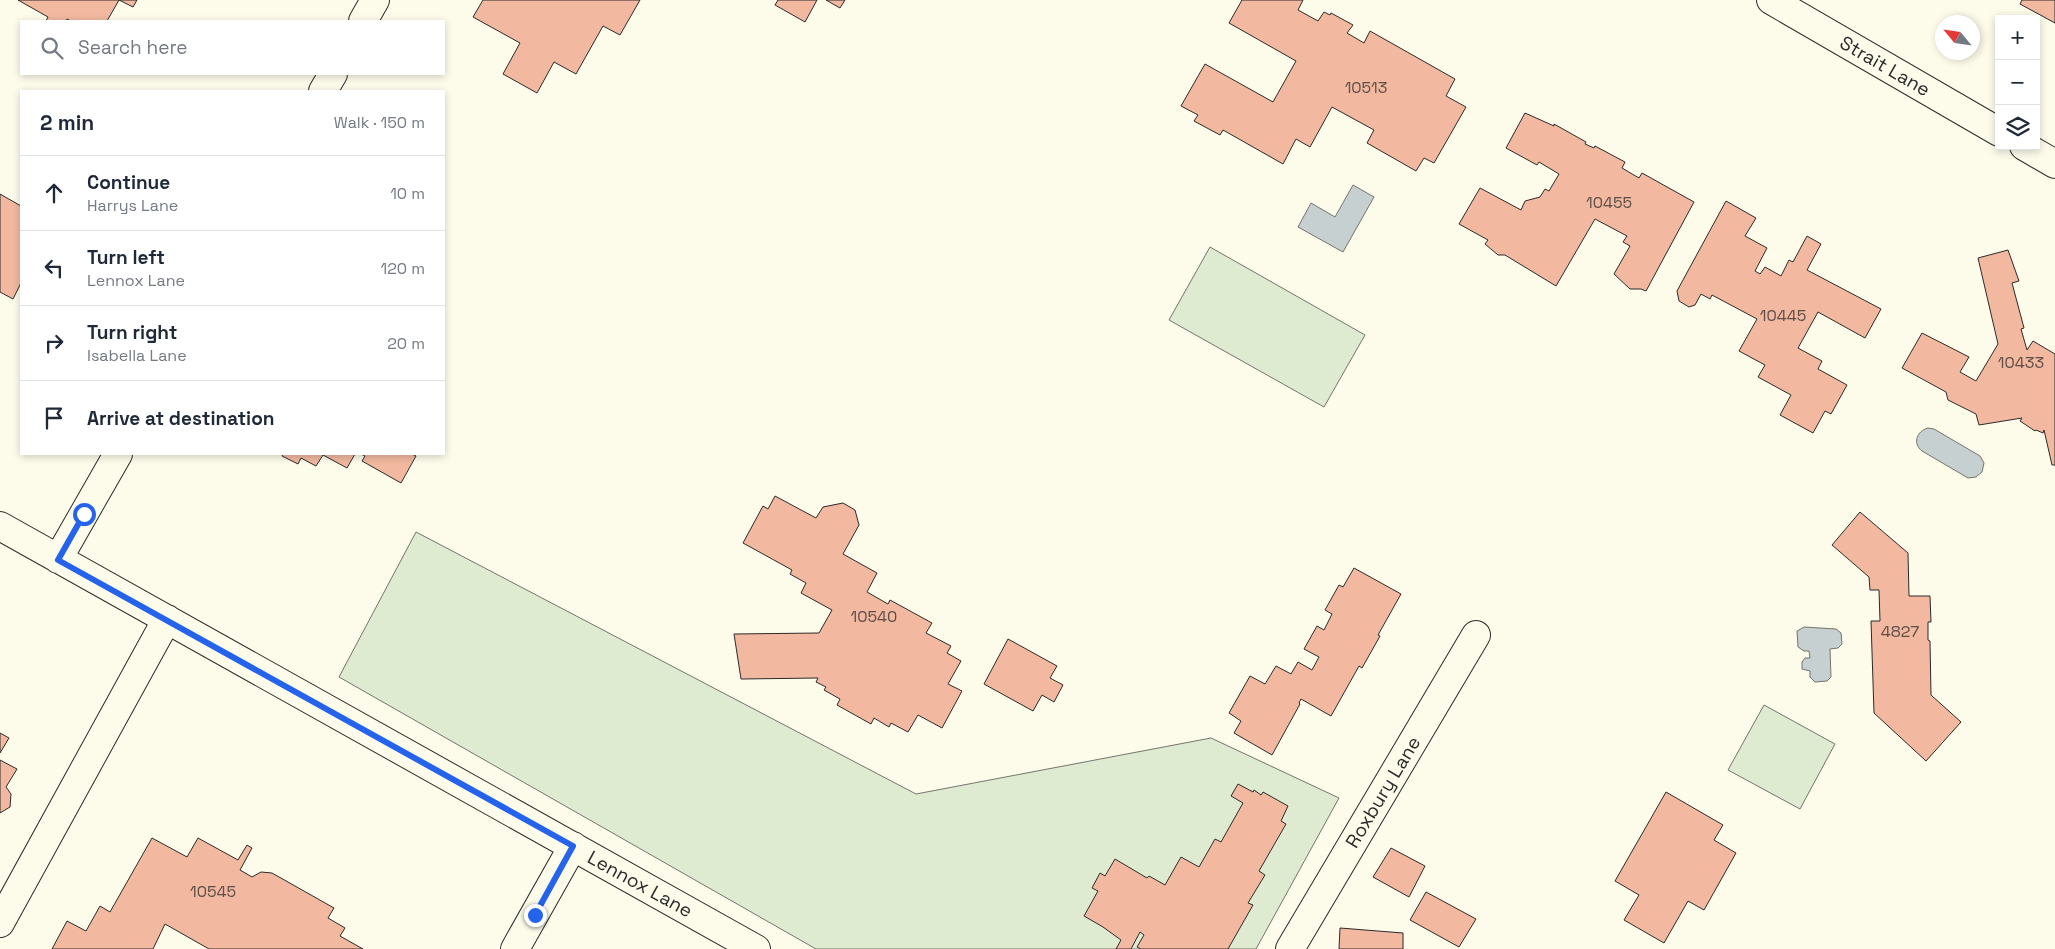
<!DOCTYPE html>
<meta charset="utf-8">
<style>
body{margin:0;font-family:"Space Grotesk",sans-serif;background:#f6f6f7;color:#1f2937}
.controls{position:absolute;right:15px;top:15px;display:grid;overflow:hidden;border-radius:0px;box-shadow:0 2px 8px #0003}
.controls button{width:45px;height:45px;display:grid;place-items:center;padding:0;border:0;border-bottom:1px solid #e0e1e3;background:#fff;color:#1f2937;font:25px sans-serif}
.compass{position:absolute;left:1935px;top:15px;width:45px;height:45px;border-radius:50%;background:#fff;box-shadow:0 2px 8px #0003;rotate:299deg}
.stop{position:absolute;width:15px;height:15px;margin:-11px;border:4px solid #2563eb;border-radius:50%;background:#fff}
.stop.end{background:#2563eb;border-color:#fff;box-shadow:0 1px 5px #0008}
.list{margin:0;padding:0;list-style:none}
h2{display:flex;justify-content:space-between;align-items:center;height:65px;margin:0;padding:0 20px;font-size:21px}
h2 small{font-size:16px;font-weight:400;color:#747a83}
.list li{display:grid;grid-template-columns:32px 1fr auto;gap:15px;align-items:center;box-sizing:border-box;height:75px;padding:0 20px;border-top:1px solid #e0e1e3}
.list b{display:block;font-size:19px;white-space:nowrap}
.list p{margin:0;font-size:16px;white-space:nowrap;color:#747a83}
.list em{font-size:16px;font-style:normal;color:#747a83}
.icon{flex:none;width:28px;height:28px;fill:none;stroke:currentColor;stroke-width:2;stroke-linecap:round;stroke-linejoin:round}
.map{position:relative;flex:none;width:2055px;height:949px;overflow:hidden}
.search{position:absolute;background:#fff;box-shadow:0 2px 8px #0003;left:20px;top:20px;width:425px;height:55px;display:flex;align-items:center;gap:12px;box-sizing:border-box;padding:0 18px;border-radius:0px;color:#747a83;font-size:19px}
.panel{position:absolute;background:#fff;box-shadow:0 2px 8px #0003;left:20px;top:90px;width:425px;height:365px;border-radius:0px}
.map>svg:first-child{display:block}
</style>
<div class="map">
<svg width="2055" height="949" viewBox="0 0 2055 949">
<rect width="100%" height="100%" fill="#fdfbea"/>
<path fill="#deebd1" stroke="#74746e" d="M1210,247L1365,335L1324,407L1169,320Z
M416,532L916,794L1211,738L1339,798L1256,949H816L339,677Z
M1764,705L1835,744L1800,809L1728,770Z"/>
<path fill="#c7d0d0" stroke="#74746e" d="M1353,185L1374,197L1343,252L1298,227L1311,203L1335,217Z
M1928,428L1934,429L1980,456L1984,463L1982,472L1976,477L1968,478L1922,451C1912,443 1917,431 1928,428Z
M1804,627L1836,629L1841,633L1842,644L1838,648L1830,649L1831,677L1827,681L1815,682L1810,677V671L1802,669V662L1805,658H1810L1809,651H1804L1798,647L1797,631Z"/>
<path fill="#f2b8a0" stroke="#2b2b2b" d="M18,0H137L133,7L119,0L107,21H71L67,19L66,21H46L48,17Z
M483,0H640L620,35L603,26L576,74L554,62L537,93L503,74L520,43L473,17Z
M778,0H817L805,22L775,5Z
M826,0H845L840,8Z
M1242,0H1303L1298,10L1318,21L1324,12L1330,15L1331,13L1353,25L1347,33L1364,43L1370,31L1455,79L1446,96L1466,107L1434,163L1424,158L1416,171L1367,143L1374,130L1332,107L1310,147L1296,139L1283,164L1223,130L1220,135L1194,121L1198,115L1181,106L1205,64L1273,102L1296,61L1229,23Z
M2022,0H2055V23L2020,4Z
M1525,113L1554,126V124L1586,142L1585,144L1594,148L1595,146L1625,162L1622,168L1639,178L1642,173L1694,202L1646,291L1641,289H1630L1614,274L1630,246L1623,242L1627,236L1595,219L1556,286L1505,255H1498L1485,244L1488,240L1459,224L1480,188L1521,210L1525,201L1540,197L1545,189L1549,191L1559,174L1539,162L1537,165L1506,148Z
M0,194L21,206V283L13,299L0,292Z
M1726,201L1756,218L1745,236L1767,248L1755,271L1760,274L1765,267L1781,276L1789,260L1793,262L1807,236L1821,244L1807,270L1881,309L1865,338L1818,312L1798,348L1822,361L1818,369L1847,385L1831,414L1825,411L1813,433L1780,415L1791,395L1758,377L1765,365L1739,351L1757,319L1712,295L1710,299L1701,294L1695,305L1689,307L1679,301L1677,291Z
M2008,250L2019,281L2012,283L2024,328L2021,329L2027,350L2033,341L2055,354V465H2052L2044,430L2043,433L2036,430L2035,431L2020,421L2022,418L1979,425L1976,414L1948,400L1946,392L1902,368L1922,333L1969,357L1960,372L1976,381L1998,344L1978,258Z
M283,454H355L347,468L323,455L316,466L301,458L298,464L282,456Z
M361,454H412L416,456L401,483L362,461L365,456Z
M775,496L816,518L823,507L843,503L855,510L859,525L843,554L877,573L867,592L888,604L890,600L932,623L926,633L951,646L947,653L961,661L948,684L962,691L942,728L918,715L908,732L891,723L889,727L874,718L871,724L837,705L840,699L824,690L826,687L816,682L818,678L741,679L734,634L819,633L832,610L801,593L806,583L790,574L792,570L743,543L763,506L768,509Z
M1860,512L1908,553L1909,596H1930L1931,622H1928V640L1930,641L1931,695L1961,722L1926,761L1874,713L1871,621H1880L1879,590H1870L1869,577L1832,545Z
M1354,568L1401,594L1378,635L1380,636L1362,668L1359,666L1331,716L1301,699L1299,703L1300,704L1272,755L1234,733L1241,721L1229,713L1250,676L1265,684L1276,666L1291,674L1298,662L1312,670L1319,657L1304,649L1317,626L1324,630L1332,614L1325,610L1339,585L1343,587Z
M1008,639L1057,666L1050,678L1063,685L1054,702L1042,695L1033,711L984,684Z
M0,733L9,738L0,753Z
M0,760L17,769L6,787L11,794L10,807L0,813Z
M1238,784L1253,792L1254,790L1261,795L1263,792L1288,806L1281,821L1286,824L1259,871L1265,875L1248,903L1253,905L1228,949H1141L1137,947L1144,935L1140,932L1131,949H1116L1121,940L1103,927L1084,916L1098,891L1092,888L1100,873L1105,876L1115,859L1147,878L1149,876L1165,885L1181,857L1199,867L1215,839L1221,842L1243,803L1231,796Z
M1666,792L1723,825L1714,840L1736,853L1704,910L1688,901L1664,943L1624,920L1639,895L1615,881Z
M152,838L187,857L198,838L238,860L247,845L252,848L240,870L252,877L261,872L272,873L334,908L328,918L345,928L340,936L363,949H209L165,924L153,949H52L67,921L86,931L100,906L110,912Z
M1391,848L1425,866L1409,897L1373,877Z
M1426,892L1476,919L1459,947L1410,920Z
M1340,928L1403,933V949H1339Z"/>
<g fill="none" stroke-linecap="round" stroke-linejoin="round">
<defs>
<path id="minor" d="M1771,0L1999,132
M363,21L375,0
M323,91L333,74
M2024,146L2055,164
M0,526L756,949
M58,559L118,454
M0,923L167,619
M515,949L573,846
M1290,949L1476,635"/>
</defs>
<use href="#minor" stroke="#2b2b2b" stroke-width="30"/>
<use href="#minor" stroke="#fdfbea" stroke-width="28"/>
</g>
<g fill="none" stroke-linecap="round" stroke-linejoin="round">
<path stroke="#2563eb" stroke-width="6" d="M84,514L58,560L573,846L535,915"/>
</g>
<g text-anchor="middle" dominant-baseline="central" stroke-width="4" stroke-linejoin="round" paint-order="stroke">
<g font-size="16" fill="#5d4e48">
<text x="1366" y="87">10513</text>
<text x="1609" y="202">10455</text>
<text x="1783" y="315">10445</text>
<text x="2021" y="362">10433</text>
<text x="874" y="616">10540</text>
<text x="1900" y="631">4827</text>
<text x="213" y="891">10545</text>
</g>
<g font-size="19" fill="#2b2b2b" stroke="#fdfbea">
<text transform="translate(1885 66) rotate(30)">Strait Lane</text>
<text transform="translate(1383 792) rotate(-59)">Roxbury Lane</text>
<text transform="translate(640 884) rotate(29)">Lennox Lane</text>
</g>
</g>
</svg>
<div class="controls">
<button>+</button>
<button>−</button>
<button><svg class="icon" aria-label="layers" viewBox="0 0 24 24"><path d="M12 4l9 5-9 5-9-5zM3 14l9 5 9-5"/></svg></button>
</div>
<svg class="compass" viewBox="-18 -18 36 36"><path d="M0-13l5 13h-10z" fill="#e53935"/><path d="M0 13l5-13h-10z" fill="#747a83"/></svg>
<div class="stop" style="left:84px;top:514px"></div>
<div class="stop end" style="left:535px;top:915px"></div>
<div class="search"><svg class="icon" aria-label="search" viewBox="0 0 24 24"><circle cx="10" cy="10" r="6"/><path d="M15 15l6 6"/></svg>Search here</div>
<section class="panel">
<h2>2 min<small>Walk · 150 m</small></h2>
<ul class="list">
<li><svg class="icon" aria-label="ahead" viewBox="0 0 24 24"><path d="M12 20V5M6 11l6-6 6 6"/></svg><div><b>Continue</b><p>Harrys Lane</p></div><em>10 m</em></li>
<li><svg class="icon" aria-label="left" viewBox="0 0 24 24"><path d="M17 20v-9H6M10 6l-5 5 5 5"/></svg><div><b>Turn left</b><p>Lennox Lane</p></div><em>120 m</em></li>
<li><svg class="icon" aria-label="right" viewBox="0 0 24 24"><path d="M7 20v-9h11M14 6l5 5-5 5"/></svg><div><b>Turn right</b><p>Isabella Lane</p></div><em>20 m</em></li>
<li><svg class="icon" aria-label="arrive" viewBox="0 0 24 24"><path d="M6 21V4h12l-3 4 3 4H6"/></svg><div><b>Arrive at destination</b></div></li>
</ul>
</section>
</div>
